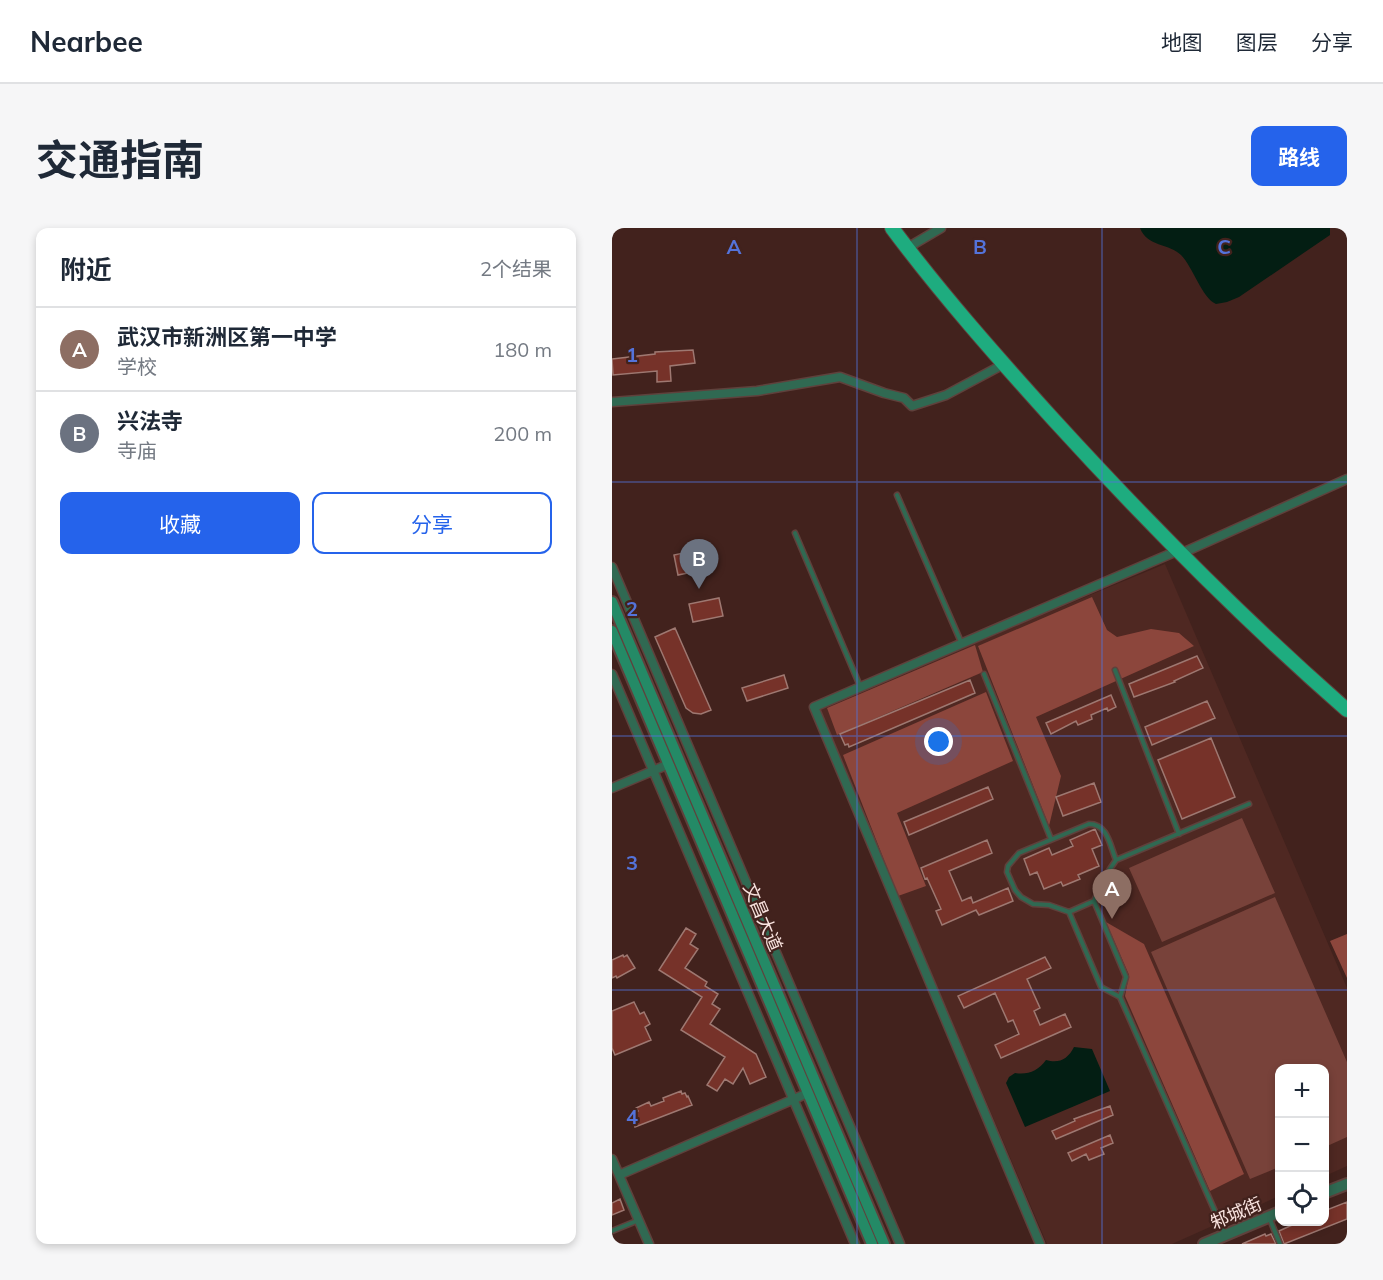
<!DOCTYPE html>
<html lang="zh">
<meta charset="utf-8">
<style>
body{margin:0;font-family:Mulish,"Noto Sans SC",sans-serif;background:#f6f6f7;color:#1f2937}
.controls{position:absolute;right:18px;bottom:18px;display:grid;overflow:hidden;border-radius:12px;box-shadow:0 3px 9px #0003}
.controls button{width:54px;height:54px;display:grid;place-items:center;padding:0;border:0;border-bottom:2px solid #e0e1e3;background:#fff;color:#1f2937;font:30px sans-serif}
.you{position:absolute;left:327px;top:514px;width:21px;height:21px;margin:-15px;border:4px solid #fff;border-radius:50%;background:#1a73e8;box-shadow:0 0 0 9px #1a73e833}
.badge{display:grid;place-items:center;width:39px;height:39px;border-radius:50%;background:#2563eb;color:#fff;font-size:20px;font-weight:700}
.pin{position:absolute;translate:-50% -50px;filter:drop-shadow(0 2px 3px #0008)}
.pin::after{content:'';position:absolute;top:32px;width:21px;height:18px;background:inherit;clip-path:polygon(0 0,100% 0,50% 100%)}
.list{margin:0;padding:0;list-style:none}
h2{display:flex;justify-content:space-between;align-items:center;height:78px;margin:0;padding:0 24px;font-size:26px}
h2 small{font-size:20px;font-weight:400;color:#747a83}
.list li{display:grid;grid-template-columns:39px 1fr auto;gap:18px;align-items:center;box-sizing:border-box;height:84px;padding:0 24px;border-top:2px solid #e0e1e3}
.list b{display:block;font-size:22px;white-space:nowrap}
.list p{margin:0;font-size:20px;white-space:nowrap;color:#747a83}
.list em{font-size:20px;font-style:normal;color:#747a83}
.actions{display:flex;gap:12px;padding:18px 24px}
.actions a{flex:1;padding:14px 0;border:2px solid #2563eb;border-radius:12px;text-align:center;font-size:21px;color:#2563eb}
.actions .main{background:#2563eb;color:#fff}
.icon{flex:none;width:33px;height:33px;fill:none;stroke:currentColor;stroke-width:2;stroke-linecap:round;stroke-linejoin:round}
.map{position:relative;flex:none;width:735px;height:1016px;overflow:hidden;border-radius:12px}
header{display:flex;align-items:center;gap:36px;box-sizing:border-box;height:84px;padding:0 30px;background:#fff;border-bottom:2px solid #e0e1e3}
header strong{font-size:28px}
nav{display:flex;gap:33px;margin-inline-start:auto;font-size:21px}
.intro{display:flex;align-items:center;justify-content:space-between;box-sizing:border-box;height:144px;padding:0 36px}
h1{margin:0;font-size:42px}
.button{padding:15px 27px;border-radius:12px;background:#2563eb;color:#fff;font-size:21px;font-weight:700}
main{display:flex;gap:36px;padding:0 36px}
aside{flex:1;background:#fff;border-radius:12px;box-shadow:0 3px 9px #0003}
.map>svg:first-child{display:block}
</style>
<header>
<strong>Nearbee</strong>
<nav><a>地图</a><a>图层</a><a>分享</a></nav>
</header>
<div class="intro"><h1>交通指南</h1><a class="button">路线</a></div>
<main>
<aside>
<h2>附近<small>2个结果</small></h2>
<ul class="list">
<li><span class="badge" style="background:#8d6e63">A</span><div><b>武汉市新洲区第一中学</b><p>学校</p></div><em>180 m</em></li>
<li><span class="badge" style="background:#6b7280">B</span><div><b>兴法寺</b><p>寺庙</p></div><em>200 m</em></li>
</ul>
<div class="actions"><a class="main">收藏</a><a>分享</a></div>
</aside>
<div class="map">
<svg width="735" height="1016" viewBox="0 0 735 1016">
<rect width="100%" height="100%" fill="#42221d"/>
<path fill="#4f2822" d="M553,336L735,760V938L713,948L712,840H668L667,968L560,1016H435L206,480Z"/>
<path fill="#78423a" d="M630,590L663,665L550,714L517,640Z
M663,669L735,834V909L713,919L712,840H668L667,939L638,951L539,724Z"/>
<path fill="#8c463c" d="M480,369L495,402L505,409L539,401L567,405L582,418L424,489L449,548L437,598L366,418Z
M363,417L371,444L225,507L215,480Z
M374,464L401,533L285,585L314,658L286,668L231,527Z
M494,694L532,716L632,946L598,963L513,768L517,747Z
M735,706V750L718,713Z"/>
<path fill="#031e13" d="M528,0H718V7L627,69L615,74L604,76C590,70 581,39 569,27C557,15 535,19 528,0Z
M462,819L480,821L498,863L413,899L394,855L397,849L403,845C416,847 426,843 434,832C447,836 456,831 462,819Z"/>
<path fill="#763229" stroke="#9e7871" stroke-width="1.5" d="M81,122L83,135L58,138L59,153L45,154V143L1,147L0,131L43,126V124Z
M95,320L99,340L66,347L62,327Z
M107,370L111,388L81,394L77,376Z
M63,400L99,482L89,486L81,485L74,480L43,409Z
M585,428L591,440L562,453L563,454L522,469L517,456Z
M172,447L176,460L135,473L130,460Z
M358,452L363,465L237,519L236,516L233,517L228,506Z
M499,467L504,479L496,483L495,480L479,487L480,491L466,497L464,493L439,506L434,495Z
M595,473L603,490L540,517L533,499Z
M599,510L623,569L570,591L546,532Z
M482,555L489,574L451,588L444,569Z
M376,559L381,571L297,607L292,594Z
M483,601L490,617L480,621L487,638L466,647L468,651L451,658L449,654L432,661L425,644L418,647L412,631L437,620L440,627L461,618L458,612Z
M375,612L380,625L337,643L350,673L359,669L361,675L396,660L401,673L367,687L364,682L330,697L324,683L329,681L315,650L313,651L309,640Z
M74,700L84,706L78,716L86,721L73,740L95,754L93,758L106,766L100,776L108,781L98,796L144,826L154,849L138,856L131,840L121,856L113,851L105,863L95,857L113,829L69,802L90,769L47,742Z
M11,727L12,729L15,727L23,740L5,750L4,748L0,750V732Z
M433,729L439,740L415,751L428,780L422,783L428,797L453,786L459,799L389,830L383,817L407,806L401,792L396,794L383,765L352,780L346,768Z
M22,774L28,786L32,784L38,796L33,799L39,812L3,827L0,820V783Z
M69,863L70,866L73,865L75,869L76,868L80,877L23,899L20,886L26,883L24,880L37,874L39,878L52,873L51,870Z
M498,878L501,887L444,911L440,903L463,893L462,891Z
M498,907L501,915L489,920L492,926L477,932L474,926L460,933L456,925Z
M8,971L12,982L0,987V975Z
M735,974V991L672,1016L667,1003L689,993H712V983Z
M653,1006L654,1008L659,1006L664,1016H630Z"/>
<g fill="none" stroke-linecap="round" stroke-linejoin="round">
<defs>
<path id="service" d="M285,267L349,414
M183,305L248,458
M503,442L567,606
M372,446L439,611
M504,632L637,576
M457,684L482,673L514,749L508,769L489,759L457,684L437,677L421,676L409,669L403,662L395,644L396,638L407,625L477,596C496,596 498,618 504,632L492,650L482,673
M508,769L613,1006
M657,989L668,1016
M0,1003L27,992"/>
<path id="minor" d="M295,20L329,0
M0,174L145,163L228,149L272,165L292,170L300,178L334,167L392,136
M568,326L735,251
M0,339L288,1016
M0,446L243,1016
M0,560L57,536
M0,931L37,1016
M7,947L196,865
M428,1016L202,479L565,323"/>
<path id="tertiary" d="M712,965L735,956
M592,1016L668,984"/>
<path id="secondary" d="M0,374L272,1016
M0,403L260,1016"/>
<path id="trunk" d="M280,0C330,67 385,129 441,191C534,293 631,391 735,482"/>
</defs>
<use href="#service" stroke="#5f413c" stroke-width="7"/>
<use href="#minor" stroke="#5f413c" stroke-width="11"/>
<use href="#tertiary" stroke="#5f413c" stroke-width="14"/>
<use href="#secondary" stroke="#5f413c" stroke-width="14"/>
<use href="#trunk" stroke="#5f413c" stroke-width="16"/>
<use href="#service" stroke="#306952" stroke-width="4"/>
<use href="#minor" stroke="#306952" stroke-width="8"/>
<use href="#tertiary" stroke="#306952" stroke-width="10"/>
<use href="#secondary" stroke="#248a66" stroke-width="10"/>
<use href="#trunk" stroke="#1eac7f" stroke-width="14"/>
</g>
<path fill="none" stroke="#5473da" stroke-width="1.5" stroke-opacity="0.55" d="M245,0V1016M490,0V1016M0,254H735M0,508H735M0,762H735"/>
<g text-anchor="middle" dominant-baseline="central" stroke-width="4.5" stroke-linejoin="round" paint-order="stroke">
<g font-size="18" fill="#f9e3df" stroke="#42221d">
<text transform="translate(151 689) rotate(67)">文昌大道</text>
<text transform="translate(624 985) rotate(-23)">邾城街</text>
</g>
</g>
<g font-size="20" text-anchor="middle" font-weight="bold" fill="#5473da" stroke="#42221d" stroke-width="4.5" stroke-linejoin="round" paint-order="stroke">
<text x="122" y="26">A</text>
<text x="368" y="26">B</text>
<text x="612" y="26">C</text>
<text x="20" y="134">1</text>
<text x="20" y="388">2</text>
<text x="20" y="642">3</text>
<text x="20" y="896">4</text>
</g>
</svg>
<div class="controls">
<button>+</button>
<button>−</button>
<button><svg class="icon" aria-label="locate" viewBox="0 0 24 24"><circle cx="12" cy="12" r="6"/><path d="M12 2v4M12 18v4M2 12h4M18 12h4"/></svg></button>
</div>
<div class="you"></div>
<div class="pin badge" style="left:500px;top:691px;background:#8d6e63">A</div>
<div class="pin badge" style="left:87px;top:361px;background:#6b7280">B</div>
</div>
</main>
